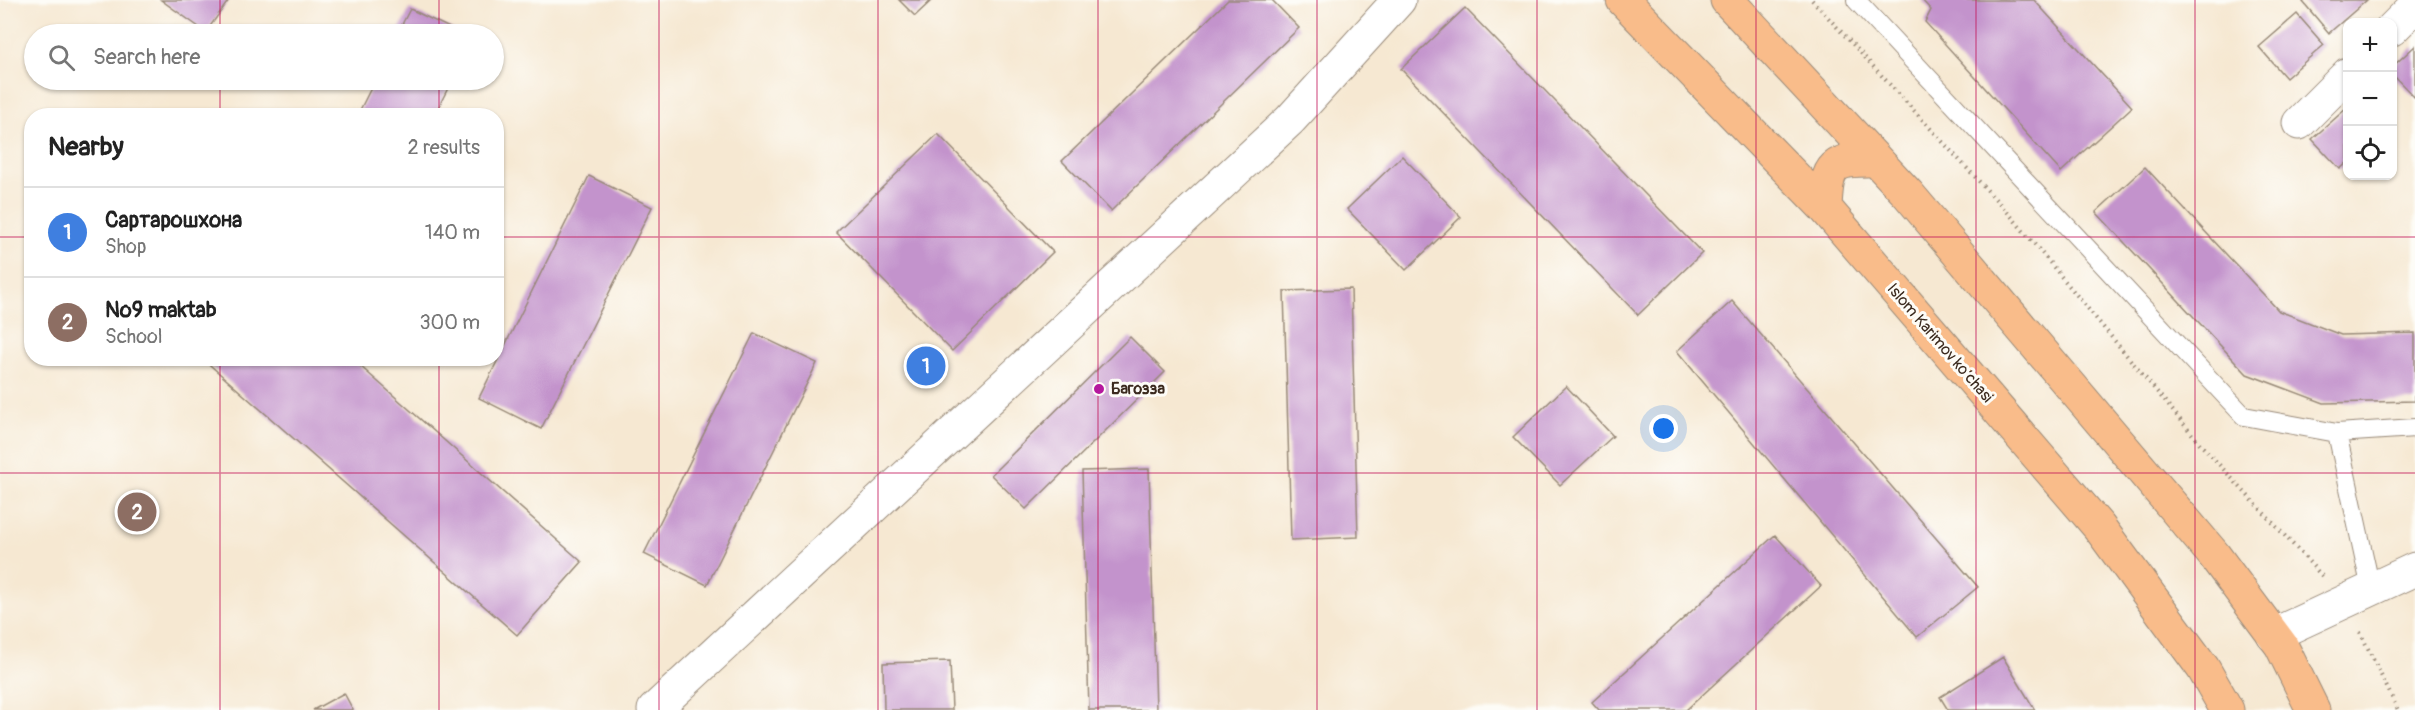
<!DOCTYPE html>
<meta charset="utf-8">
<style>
body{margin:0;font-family:Pangolin,sans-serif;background:#f6f6f6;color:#222}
.controls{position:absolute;right:18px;top:18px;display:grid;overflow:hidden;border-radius:12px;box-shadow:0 2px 4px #0004}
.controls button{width:54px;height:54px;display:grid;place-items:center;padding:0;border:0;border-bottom:2px solid #e0e0e0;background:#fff;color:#222;font:30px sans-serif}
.you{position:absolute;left:1664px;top:429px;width:21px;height:21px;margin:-15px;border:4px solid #fff;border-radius:50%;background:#1a73e8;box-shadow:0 0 0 9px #1a73e833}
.badge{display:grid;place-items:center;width:39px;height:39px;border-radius:50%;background:#2563eb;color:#fff;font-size:20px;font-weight:700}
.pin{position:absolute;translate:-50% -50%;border:3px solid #fff;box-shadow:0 2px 6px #0006}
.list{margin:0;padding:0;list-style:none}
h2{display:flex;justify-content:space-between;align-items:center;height:78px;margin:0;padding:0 24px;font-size:26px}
h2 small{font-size:20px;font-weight:400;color:#767676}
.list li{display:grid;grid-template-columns:39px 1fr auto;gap:18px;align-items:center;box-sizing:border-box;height:90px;padding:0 24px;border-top:2px solid #e0e0e0}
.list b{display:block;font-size:22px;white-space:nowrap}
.list p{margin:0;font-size:20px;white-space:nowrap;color:#767676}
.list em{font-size:20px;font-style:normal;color:#767676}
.icon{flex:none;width:33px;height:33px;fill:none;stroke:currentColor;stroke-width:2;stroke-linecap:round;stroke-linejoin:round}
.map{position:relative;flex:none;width:2415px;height:710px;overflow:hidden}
.search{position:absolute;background:#fff;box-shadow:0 2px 4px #0004;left:24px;top:24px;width:480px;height:66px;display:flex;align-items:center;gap:15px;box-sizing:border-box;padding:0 21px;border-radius:33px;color:#767676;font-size:22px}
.panel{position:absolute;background:#fff;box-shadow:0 2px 4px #0004;left:24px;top:108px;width:480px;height:258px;border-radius:24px}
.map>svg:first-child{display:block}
</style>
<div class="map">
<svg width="2415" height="710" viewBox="0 0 2415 710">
<rect width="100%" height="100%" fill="#fdfcf7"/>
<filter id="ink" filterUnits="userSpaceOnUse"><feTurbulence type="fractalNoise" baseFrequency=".0167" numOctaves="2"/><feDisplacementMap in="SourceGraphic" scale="12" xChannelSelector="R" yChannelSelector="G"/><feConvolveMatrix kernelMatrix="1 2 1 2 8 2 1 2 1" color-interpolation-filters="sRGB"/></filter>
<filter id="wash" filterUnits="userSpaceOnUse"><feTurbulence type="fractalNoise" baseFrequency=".008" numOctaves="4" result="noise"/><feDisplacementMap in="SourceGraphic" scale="24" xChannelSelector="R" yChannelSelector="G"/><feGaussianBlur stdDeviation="1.35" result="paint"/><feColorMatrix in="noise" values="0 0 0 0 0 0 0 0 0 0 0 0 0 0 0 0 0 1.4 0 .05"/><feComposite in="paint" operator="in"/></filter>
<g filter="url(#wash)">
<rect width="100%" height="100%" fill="#f6e8d2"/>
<g id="blocks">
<path fill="#c393cc" d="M161,0H229L206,32Z
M899,0H932L915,16Z
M1228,0H1272L1299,28L1111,211L1062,161Z
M1922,0H2034L2132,107L2061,172L1925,22L1931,10Z
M2305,0H2367L2329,33L2303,2Z
M1465,8L1702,253L1638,315L1401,69Z
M410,9L462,34H397Z
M2297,14L2324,45L2286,78L2259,47Z
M2415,46V98L2392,74V67Z
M375,80H452L434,116H357Z
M2348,107V162L2340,169L2312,139Z
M938,134L1053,252L952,351L836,232Z
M1402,156L1461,217L1406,270L1347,209Z
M2145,167L2279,311L2341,335L2415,333V401L2324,403L2247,374L2096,212Z
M589,176L652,207L541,429L479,398Z
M1351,289L1358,537L1291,540L1284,291Z
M1732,301L1978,587L1917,637L1677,351Z
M754,333L817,363L707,585L644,554Z
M1130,337L1165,372L1026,509L991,475Z
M202,358H351L582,562L517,635Z
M1566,386L1613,436L1560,485L1513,437Z
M1149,469L1156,710H1089L1082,471Z
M1775,535L1821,586L1686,710H1599L1592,702Z
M2003,657L2035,710H1948L1940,697Z
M950,661L952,710H884L883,663Z
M344,693L353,710H313Z"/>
</g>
</g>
<g filter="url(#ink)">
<use href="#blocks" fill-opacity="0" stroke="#988978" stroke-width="1.5"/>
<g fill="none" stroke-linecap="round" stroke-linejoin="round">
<defs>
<path id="service" d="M1856,0L2244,416L2337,433L2415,428
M2337,433L2371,589"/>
<path id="minor" d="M2392,29L2415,6
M2299,123L2348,74
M654,710L1290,120L1399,0"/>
<path id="tertiary" d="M2273,635L2415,569"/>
<path id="primary" d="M1623,0L1825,208L2099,527L2203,668L2227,710
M1727,0L1908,194L2214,555L2281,645L2313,710
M1825,208C1827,164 1832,159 1876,160"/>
</defs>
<use href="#service" stroke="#988978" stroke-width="20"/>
<use href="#minor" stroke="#988978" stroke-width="35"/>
<use href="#tertiary" stroke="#988978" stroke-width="35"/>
<use href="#primary" stroke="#988978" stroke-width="35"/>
<path stroke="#988978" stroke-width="4" stroke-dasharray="1.5 4.5" stroke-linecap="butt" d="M1812,0L2011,216L2202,446L2322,576
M2360,632L2398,710"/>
<use href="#service" stroke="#fff" stroke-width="18"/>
<use href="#minor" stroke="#fff" stroke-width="33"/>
<use href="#tertiary" stroke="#fff" stroke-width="33"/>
<use href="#primary" stroke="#f9bc8a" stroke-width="33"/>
</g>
</g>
<path fill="none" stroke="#c2185b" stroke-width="1.5" stroke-opacity="0.55" d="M220,0V34M439,0V34M659,0V710M878,0V710M1098,0V710M1317,0V710M1537,0V710M1756,0V710M1976,0V710M2195,0V710M220,80V116M439,80V116M0,237H32M496,237H2415M220,358V710M439,358V710M0,473H2415"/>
<circle fill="#b5179e" stroke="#fdfcf7" stroke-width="2" cx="1099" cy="389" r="6"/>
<g text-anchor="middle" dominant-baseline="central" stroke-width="6" stroke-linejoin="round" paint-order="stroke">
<g font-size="16" fill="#3b2a1e" stroke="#fdfcf7">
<text transform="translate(1940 343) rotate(49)">Islom Karimov ko‘chasi</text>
</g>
<g font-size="16" font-weight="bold" fill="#3b2a1e" stroke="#fdfcf7" text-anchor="start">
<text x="1111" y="389">Багозза</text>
</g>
</g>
</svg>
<div class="controls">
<button>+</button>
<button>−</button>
<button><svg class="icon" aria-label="locate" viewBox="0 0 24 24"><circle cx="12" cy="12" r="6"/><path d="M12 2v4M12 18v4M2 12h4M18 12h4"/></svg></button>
</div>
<div class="you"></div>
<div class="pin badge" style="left:926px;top:366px;background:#3f7fe0">1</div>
<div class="pin badge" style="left:137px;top:512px;background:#8d6e63">2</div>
<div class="search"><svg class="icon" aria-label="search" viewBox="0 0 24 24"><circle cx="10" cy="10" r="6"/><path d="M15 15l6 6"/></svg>Search here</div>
<section class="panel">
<h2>Nearby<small>2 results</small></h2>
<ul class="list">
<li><span class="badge" style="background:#3f7fe0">1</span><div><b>Сартарошхона</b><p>Shop</p></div><em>140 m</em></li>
<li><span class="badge" style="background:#8d6e63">2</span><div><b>№9 maktab</b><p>School</p></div><em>300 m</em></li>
</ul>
</section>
</div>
